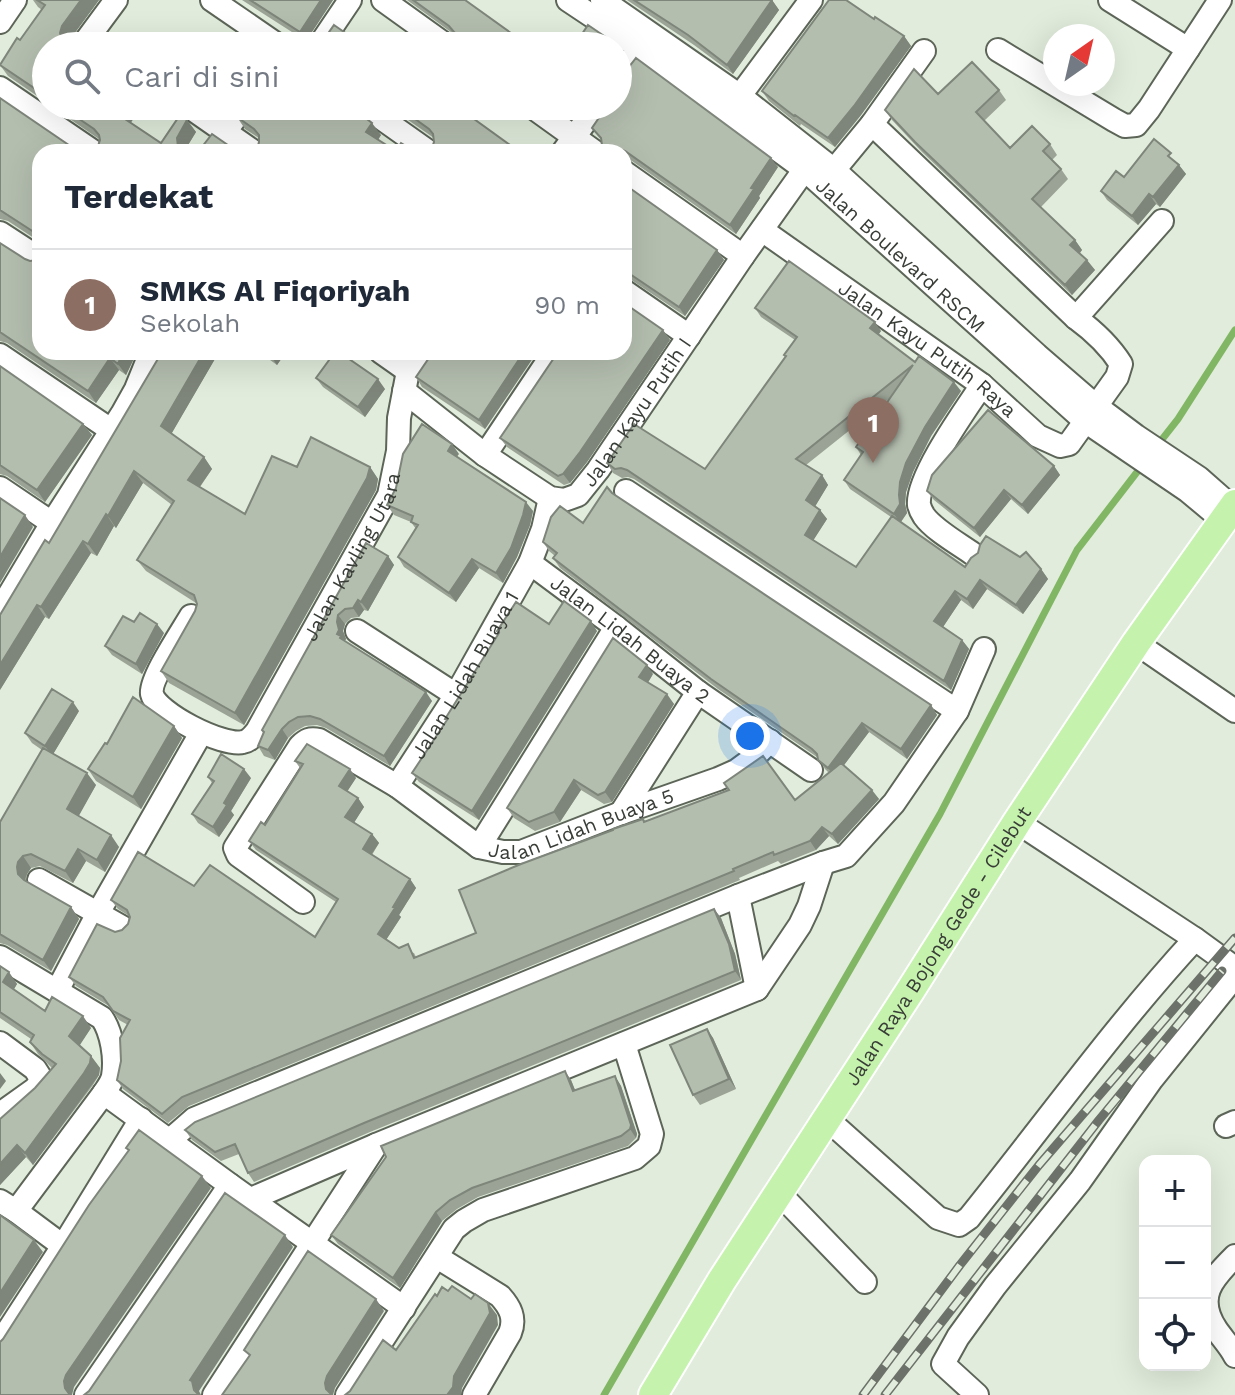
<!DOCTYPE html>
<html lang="id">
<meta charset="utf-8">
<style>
body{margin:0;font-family:"Work Sans",sans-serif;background:#f2f2f3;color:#1f2937}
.controls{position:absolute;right:24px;bottom:24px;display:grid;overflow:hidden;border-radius:16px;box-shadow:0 8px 32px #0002}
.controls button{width:72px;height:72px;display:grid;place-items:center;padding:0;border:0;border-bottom:2px solid #e0e1e3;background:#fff;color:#1f2937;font:40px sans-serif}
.compass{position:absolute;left:1043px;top:24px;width:72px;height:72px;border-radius:50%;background:#fff;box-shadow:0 8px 32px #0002;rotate:34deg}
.you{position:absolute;left:750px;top:736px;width:28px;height:28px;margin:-20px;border:6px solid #fff;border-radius:50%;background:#1a73e8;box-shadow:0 0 0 12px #1a73e833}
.badge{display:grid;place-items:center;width:52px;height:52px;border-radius:50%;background:#0b8043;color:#fff;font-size:26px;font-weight:700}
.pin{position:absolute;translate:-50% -66px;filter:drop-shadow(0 2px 4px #0008)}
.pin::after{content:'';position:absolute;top:42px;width:28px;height:24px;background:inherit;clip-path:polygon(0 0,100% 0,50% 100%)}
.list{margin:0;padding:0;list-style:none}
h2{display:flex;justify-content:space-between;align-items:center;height:104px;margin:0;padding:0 32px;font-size:34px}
h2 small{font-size:26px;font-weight:400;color:#747a83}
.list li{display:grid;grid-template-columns:52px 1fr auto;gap:24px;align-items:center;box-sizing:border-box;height:112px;padding:0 32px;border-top:2px solid #e0e1e3}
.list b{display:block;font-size:30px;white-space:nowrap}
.list p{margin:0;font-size:26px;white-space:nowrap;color:#747a83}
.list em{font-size:26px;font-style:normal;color:#747a83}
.icon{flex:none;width:44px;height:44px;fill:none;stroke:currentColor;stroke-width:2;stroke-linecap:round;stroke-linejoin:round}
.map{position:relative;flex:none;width:1235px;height:1395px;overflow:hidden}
.search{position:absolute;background:#fff;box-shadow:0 8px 32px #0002;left:32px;top:32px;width:600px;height:88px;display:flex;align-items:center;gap:20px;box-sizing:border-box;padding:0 28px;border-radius:44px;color:#747a83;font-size:30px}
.panel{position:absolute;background:#fff;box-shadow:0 8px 32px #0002;left:32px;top:144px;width:600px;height:216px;border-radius:24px}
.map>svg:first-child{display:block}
</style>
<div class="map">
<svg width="1235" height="1395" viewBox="0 0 1235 1395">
<rect width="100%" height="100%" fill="#e1ecdc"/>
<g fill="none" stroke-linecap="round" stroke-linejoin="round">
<path stroke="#81b764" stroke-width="7" d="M1156,447L1178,419L1235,330
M604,1395L940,814L1077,550L1144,463"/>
<defs>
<g id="minor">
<path d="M212,0L279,46"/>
<path d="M383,0L447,46"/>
<path id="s1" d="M568,0L640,48L804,169L1085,421L1188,491L1224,521"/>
<path d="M602,0L740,96L834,170L1037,355L1096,406L1136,436L1199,478L1233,508"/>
<path d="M1110,0L1188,49"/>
<path d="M0,22L15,0"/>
<path d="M82,46L116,0"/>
<path d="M319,46L350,0"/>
<path d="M998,50L1114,120L1125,126L1136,125L1149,109L1220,0"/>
<path d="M618,78L648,37"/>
<path d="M0,88L94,152"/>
<path d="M733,105L811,0"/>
<path d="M188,106L254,152"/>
<path d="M364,106L429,152"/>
<path d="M531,106L595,152"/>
<path d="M225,132L244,106"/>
<path d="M563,152L597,106"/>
<path d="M624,172L743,256"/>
<path d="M825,181L872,124L924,51"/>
<path id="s2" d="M762,230L982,385L1038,436L1060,446L1069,444L1117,377L1121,364C1109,345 1095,332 1076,318L872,124"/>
<path d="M0,233L40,259"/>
<path d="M624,291L689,336"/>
<path d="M1076,318L1162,221"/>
<path d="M381,352L408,371"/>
<path d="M0,355L111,430"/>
<path id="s3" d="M404,391L485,455L550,498L564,500L578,495L598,470L743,256L812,159"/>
<path d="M485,455L554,352"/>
<path d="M0,488L52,523"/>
<path d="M973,554C959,544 934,530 924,516C922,513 920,509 919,505C916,478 966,409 982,385"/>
<path id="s4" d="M530,563L616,627L698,692L811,770"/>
<path d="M0,610L52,523L122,414L136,389L151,352"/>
<path id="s5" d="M191,616C183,630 149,680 152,694C156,713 223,747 243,742C249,741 253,736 257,731L389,495L398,451L399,418L408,371L420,352"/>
<path d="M357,631L456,695"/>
<path d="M1136,643L1235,711"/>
<path d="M957,711L984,649"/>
<path id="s6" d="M397,786L456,695L530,563L543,529L550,498"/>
<path d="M621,813L698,692"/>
<path d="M1017,822L1195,939L1235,968"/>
<path d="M479,847L616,627"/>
<path d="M39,880L122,927"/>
<path d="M738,896L757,989"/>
<path id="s7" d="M303,902L238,855L235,848L300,746C306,740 310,738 319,740L397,786L479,847L503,852H521L621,813L718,779L736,771L751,760L770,741"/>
<path d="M0,957L102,1018C112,1033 116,1058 113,1076C112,1082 108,1087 104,1093L16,1211"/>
<path d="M57,991L98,913L201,733"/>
<path d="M0,1043L35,1069L42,1080L35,1089L0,1114"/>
<path d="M104,1093L230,1185L404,1308"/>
<path d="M827,1119L938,1218L959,1225L969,1218C1044,1125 1114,1027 1195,939"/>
<path d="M1226,1126L1235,1122"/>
<path d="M170,1140L194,1119L240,1100L738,896L823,863L846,856L894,803L957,711L626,491"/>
<path d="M778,1192L865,1282"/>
<path d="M251,1199L376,1145"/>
<path d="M0,1201L16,1211L63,1246"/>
<path d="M1235,1256C1212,1279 1195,1297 1216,1329C1222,1338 1230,1346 1235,1356"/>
<path d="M437,1257L500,1296C510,1307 516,1318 510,1333L474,1395"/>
<path d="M0,1343L63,1246L141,1119"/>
<path d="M86,1395L230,1185"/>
<path d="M214,1395L376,1145L757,989L800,925L809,906L823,863"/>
<path d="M347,1395L454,1229L464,1221L483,1210L635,1158L649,1146L652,1134L624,1044"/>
<path d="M977,1395L943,1364L958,1337L995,1286L1080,1181L1152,1079L1235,976"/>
</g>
<g id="major">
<path id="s8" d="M653,1395L722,1280L910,991L1017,822L1136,643L1235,504"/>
</g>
</defs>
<use href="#minor" stroke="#5c6558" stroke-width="26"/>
<use href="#major" stroke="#fff" stroke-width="32"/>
<use href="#minor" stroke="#fff" stroke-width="22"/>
<use href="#major" stroke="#c5f2ac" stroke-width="28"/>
<defs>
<path id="rail" d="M863,1395L960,1265L1039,1165L1235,938
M885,1395L1099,1120L1222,971"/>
</defs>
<use href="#rail" stroke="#6c7269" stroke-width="9"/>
<use href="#rail" stroke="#e1ecdc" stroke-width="6" stroke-dasharray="18" stroke-linecap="butt"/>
</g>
<path fill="#9ba396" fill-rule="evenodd" d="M33,0H99L71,38L68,46H46V102L8,76L0,65L20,40L42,10L38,7Z
M242,0H333L306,41Z
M407,0H465L529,46H467L460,41L455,35Z
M627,0H772L779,10L733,74L694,45Z
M874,19L904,36L911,46L861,115L835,147L801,124L800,126L769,101L762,91Z
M999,90L1006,100L984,121L1010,148L1050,144L1057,155L1052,160L1061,169L1068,179L1041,207L1075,240L1082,250L1080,253L1095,270L1072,295L922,152L892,120L885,110L938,94Z
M0,98L40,152V242L8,221L0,219Z
M51,106H142L130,122L161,143L187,120L196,132L185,150L97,149L99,139Z
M388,106H456L432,147L434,142V138Z
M237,117L381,135L378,140L396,151L416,152L257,149L259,142V138L245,129Z
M592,128L778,167L759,196L760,198L736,234L632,161L624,158V152H598L602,145V140Z
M1177,163L1186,174L1160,207L1156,204L1138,225L1107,200L1101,191L1124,177Z
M624,184L717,250L724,260L685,316L624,275Z
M0,243L40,352H137L126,375L119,370L96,403L7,343L0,341Z
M755,308L881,331L878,335L915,362L961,391L931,436L913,472L906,492L905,504L907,513L901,522L965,567L1020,557L1041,569L1048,579L1023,614L987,589L973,609L961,600L943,627L962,640L969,649L951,690L634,479L628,477L622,478L613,473L607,463L705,469L786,357L784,355L795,340L761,317ZM890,398L856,447L861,455L844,480L850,489L891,517L856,567L813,540L827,519L820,510L815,506L828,485L822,475L806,465Z
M663,330L670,340L587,462L570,483L564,485L507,447L500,438Z
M162,352H219L171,434L204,457L212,469L200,487L245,514L297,467H370L378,479L376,490L244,725L169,683L161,671L195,611L196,603L146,571L137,560L172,505L143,483L116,528L114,526L97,556L91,553L49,619L45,617L0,690L49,543Z
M259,352H286L277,365Z
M433,352H537L485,429L422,387L416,377Z
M0,366L83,424L92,435L45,502L7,476L0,474Z
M316,378L385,389L365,417L323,387Z
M459,454L457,456L533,511L530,525L517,557L503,583L479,568L456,602L404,567L398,557L416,529L411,522L394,515L387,505Z
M1054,466L1060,475L1028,514L1011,499L980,537L934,500L927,491Z
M612,493L931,705L937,715L907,759L869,732L844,765L879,799L838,844L829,836L816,850L781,864L778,861L739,878L740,880L189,1106L168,1123L123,1089L117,1080L121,1061L128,1025L119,1020L109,1006L76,986L69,977L115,932L122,930L128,924L129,916L118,909L111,900L194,886L315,937L336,902L256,850L249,841L265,825L300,768L295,761L356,778L347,791L358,798L364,807L354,822L372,834L379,843L372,855L410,879L416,888L399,915L401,917L386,940L399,948L414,953L416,957L476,933L644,821L795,800L829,773L825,769L817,757L718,689L560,568L553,558L555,556L549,551L543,542L583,523Z
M366,543L388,556L394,565L368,611L364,610L359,617L351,618L345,624L343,631L346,639L345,641L432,701L390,766L326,728L317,725L305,726L296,731L288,738L275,760L264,756L258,746L263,733L262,730Z
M549,624L597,631L479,820L419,782L412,773L447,721L445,719L499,634L497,631Z
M164,633L142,674L112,655L105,646Z
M653,674L648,682L674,704L612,802L604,804L581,790L560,822L535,831L514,818L507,808Z
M79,711L53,754L96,785L78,816L119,847L105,872L86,861L73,883L40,866L31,868L27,874L26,881L71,907L79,919L51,971L7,945L0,943V822L42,750L32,743L25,733Z
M174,726L182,738L141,809L96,781L88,769L107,744Z
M208,777L251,778L231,811L234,815L219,837L198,823L192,814L212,783Z
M714,909L721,918L735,954L741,980L370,1132L254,1182L248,1173L239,1154L221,1161L192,1140L185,1130Z
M0,966L17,984L14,989L45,1011L91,1028L79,1045L91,1056L100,1068L99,1075L93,1085L33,1165L26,1157L0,1185V1119L35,1088L52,1068L38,1054L30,1042L31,1039L0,1018Z
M707,1029L713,1038L736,1089L700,1105L693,1095Z
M615,1076L621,1086L637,1134L636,1138L628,1146L478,1197L457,1209L442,1221L400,1288L338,1244L331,1235L571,1080L575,1090Z"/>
<path fill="#7e857a" d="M81,0H99L71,38L68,46H61L60,33L62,26Z
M321,0H333L306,41L300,32Z
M772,0L779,10L733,74L727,65Z
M904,36L911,46L861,115L835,147L828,138Z
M125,106H142L128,127L119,115Z
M187,120L196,132L185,150L186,152H182L178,147L177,138Z
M372,123L381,135L375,144L366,132Z
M771,158L778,167L759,196L760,198L736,234L730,225L751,188Z
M1179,165L1186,174L1160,207L1153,197Z
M1149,194L1156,204L1138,225L1132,216Z
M1075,240L1082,250L1078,255L1070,245Z
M717,250L724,260L685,316L679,307Z
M1087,260L1095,270L1072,295L1065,285Z
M875,322L881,331L876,338L870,328Z
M663,330L670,340L587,462L570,483L563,474Z
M123,352H137L126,375L118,364Z
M204,352H219L169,438L161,426Z
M270,352H286L277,365L269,353Z
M524,352H537L485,429L479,420Z
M110,358L119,370L96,403L88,391Z
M378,379L385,389L365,417L358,407Z
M954,382L961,391L931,436L913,472L906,492L905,504L907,513L900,523L894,514L900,482L906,463L925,427Z
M83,424L92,435L45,502L37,490Z
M452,444L459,454L454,460L448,451Z
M204,457L212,469L196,492L188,480Z
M1054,466L1060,475L1028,514L1022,505Z
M370,467L378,479L376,490L244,725L235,713Z
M134,471L143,483L116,528L108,516Z
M822,475L828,485L813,510L806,500Z
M1004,490L1011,499L980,537L974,528Z
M526,502L533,511L530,525L517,557L503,583L496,573Z
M820,510L827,519L811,544L805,535Z
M106,514L114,526L97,556L88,544Z
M25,515L33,527L0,583V557Z
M83,541L91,553L49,619L41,607Z
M388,556L394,565L368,611L361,602Z
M472,559L479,568L456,602L449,593Z
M1041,569L1048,579L1023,614L1016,605Z
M980,580L987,589L973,609L967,599Z
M955,591L961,600L941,630L934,621Z
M358,600L364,610L359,617L353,608Z
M37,605L45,617L0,690V665Z
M338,615L345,624L343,631L346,639L344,642L347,645L337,634V622Z
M591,621L597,631L479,820L472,811Z
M157,624L164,633L142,674L136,664Z
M962,640L969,649L951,690L944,681Z
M647,665L653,674L646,686L639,677Z
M426,692L432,701L390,766L384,756Z
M667,694L674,704L612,802L605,792Z
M73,702L79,711L52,756L45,746Z
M931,705L937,715L907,759L901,749Z
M862,723L869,732L835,777L828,768Z
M174,726L182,738L141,809L133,797Z
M282,729L288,738L275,760L268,750Z
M244,769L251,778L231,811L234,815L219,837L213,827L224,803Z
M350,769L356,778L345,795L339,786Z
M87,773L96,785L76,821L67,809Z
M574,780L581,790L560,822L554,812Z
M872,790L879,799L838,844L832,834Z
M358,798L364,807L352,826L345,817Z
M822,827L829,836L816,850L810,841Z
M372,834L379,843L369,858L363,849Z
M111,835L119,847L105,872L97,860Z
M78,849L86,861L73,883L65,871Z
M23,856L31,868L27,874L25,879L27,886L18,874L17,867L18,862Z
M410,879L416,888L399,915L401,917L384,943L378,934Z
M71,907L79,919L51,971L43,960Z
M714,909L721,918L735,954L741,980L735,971Z
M9,972L17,984L11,994L3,982Z
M83,1016L91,1028L78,1048L69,1036Z
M707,1029L713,1038L736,1089L729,1079Z
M91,1056L100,1068L99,1075L33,1165L25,1153Z
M565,1071L571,1080L579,1100L573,1091Z
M0,1073L6,1081L0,1089Z
M615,1076L621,1086L637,1134L636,1138L630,1129Z
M17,1145L26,1157L0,1185V1164Z
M202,1176L211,1188L74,1387L72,1395H69L65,1388L64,1381L66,1375Z
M436,1212L442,1221L400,1288L393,1278Z
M285,1235L293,1247L199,1391L201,1395H197L190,1380Z
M34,1240L43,1252L0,1317V1293Z
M376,1299L384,1311L335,1388L333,1395H330L326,1389L325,1383L327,1376Z
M488,1303L497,1315L498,1325L462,1388L461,1395H447L454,1376Z"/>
<path fill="#b4beaf" stroke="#7e857a" stroke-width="2" d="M37,0H81L62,26L60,33L63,43L61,46H46V96L0,65L17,38L20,40L45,5Z
M250,0H321L300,32Z
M413,0H465L529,46H473L454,32L449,26Z
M634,0H772L727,65L688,35Z
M829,0H846L874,19L875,17L904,36L854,106L828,138L795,115L794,116L762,91Z
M334,25L364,46H317L322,42Z
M588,25L613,42L611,46H574Z
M636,58L771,158L751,188L754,189L730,225L625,151L619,149L612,150L609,152H598L602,145L601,138L592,128L607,106H618V81Z
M972,62L999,90L976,112L1010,148L1032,126L1050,144L1043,151L1061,169L1032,199L1075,240L1070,245L1087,260L1065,285L915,142L885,110L914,69L938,94Z
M0,98L79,152H40V236L0,210Z
M60,106H125L119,115L161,143L180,115L187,120L177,138L178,147L184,152H92L97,149L100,140L99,135L94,129Z
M243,106H350L372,123L366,132L396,151L401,143L416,152H253L257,149L259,142V135L254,129L237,117Z
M397,106H456L517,150L516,152H428L432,147L434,142L433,134L429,129Z
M212,134L238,152H239H198Z
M1154,139L1171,153L1168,156L1179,165L1153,197L1149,194L1132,216L1101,191L1116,171L1124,177Z
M624,184L717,250L679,307L624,270Z
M0,243L25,259L30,261L37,260L40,258V352H123L118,364L110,358L88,391L0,332Z
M789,261L875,322L870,328L915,362L919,356L954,382L925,427L906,463L900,482L899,495L900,504L894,514L844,480L863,452L856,447L913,365L796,459L822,475L806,500L820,510L805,535L856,567L892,516L965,567L971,558L978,553L980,545L986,536L1020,557L1026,552L1041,569L1016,605L980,580L967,599L955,591L934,621L962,640L944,681L627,470L621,468L615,469L607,463L634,424L705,469L786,356L784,355L797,337L755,308Z
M627,305L663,330L580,452L563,474L558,476L500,438L558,352H624V306L626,307Z
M162,352H204L161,426L204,457L188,480L245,514L272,456L297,467L311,437L370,467L367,478L235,713L161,671L195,611L197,604L194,595L190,593L137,560L174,501L134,471L108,516L106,514L88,544L83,541L41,607L37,605L0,665V615L45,540L49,543Z
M335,352H339L378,379L358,407L316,378Z
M433,352H524L479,420L416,377Z
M0,366L83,424L37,490L0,465Z
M988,410L1054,466L1022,505L1004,490L974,528L927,491L932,475Z
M422,424L452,444L448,451L526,502L523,515L511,548L496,573L472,559L449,593L398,557L418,525L411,522L413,516L387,505L396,488L403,454Z
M607,487L612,493L931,705L901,749L862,723L828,768L818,760L817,754L812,749L711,679L553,558L557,553L543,542L551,517L560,506L583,523Z
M0,498L25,515L0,557Z
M366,543L388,556L361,602L358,600L353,608L345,609L338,615L337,622L339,630L337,634L341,636L340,638L426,692L384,756L320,719L310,716L298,717L289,722L282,729L268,750L258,746L264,732L262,730Z
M564,601L591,621L472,811L412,773L447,720L445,719L499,633L497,631L516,602L549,624Z
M140,613L157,624L136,664L105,646L123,616L134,622Z
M613,638L647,665L639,677L667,694L605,792L598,795L574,780L554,812L529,822L507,808Z
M52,689L73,702L45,746L25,733Z
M133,697L174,726L133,797L88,769L105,743L107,744Z
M307,744L350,769L339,786L358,798L345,817L372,834L363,849L410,879L393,907L395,908L378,934L399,948L408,944L414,958L476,933L459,890L521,864L613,830V829L643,819L644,822L729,790L724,783L763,756L795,800L841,763L872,790L832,834L822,827L810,841L774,855L773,852L733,869L734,871L182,1097L162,1114L117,1080L121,1061L120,1038L130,1020L113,1011L103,997L69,977L97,924L115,932L122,930L128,924L130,917L127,910L111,900L138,852L194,886L210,865L315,937L338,899L249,841L261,822L265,825L303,764L295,761Z
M43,748L87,773L67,809L111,835L97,860L78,849L65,871L31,854L23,856L18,862L17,867L18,874L24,880L71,907L43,960L0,934V822Z
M221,754L244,769L224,803L227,805L213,827L192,814L214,781L208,777Z
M714,909L729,944L735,971L364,1123L248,1173L235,1144L215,1152L185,1130L195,1122Z
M0,966L9,972L3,982L45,1011L52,997L83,1016L69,1036L91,1056L90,1063L84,1073L25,1153L17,1145L0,1164V1119L35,1088L56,1064L42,1054L30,1042L34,1035L0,1012Z
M707,1029L729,1079L693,1095L670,1045Z
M565,1071L573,1091L615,1076L631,1125L630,1129L621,1136L472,1188L450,1200L436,1212L393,1278L331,1235L386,1157L381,1146Z
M139,1130L202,1176L66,1375L64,1381L65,1388L70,1395H0V1342L3,1339L89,1205L129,1150L126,1148Z
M225,1193L285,1235L190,1380L192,1381L194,1390L199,1395H84L89,1391Z
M0,1215L34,1240L0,1293Z
M308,1251L376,1299L327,1376L325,1383L326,1389L332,1395H222L250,1355L244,1350Z
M452,1286L471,1299L475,1294L488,1303L490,1313L454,1376L453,1387L447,1395H345L350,1391L383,1340L396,1350L435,1294L437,1296L442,1287L448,1291Z"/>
<g text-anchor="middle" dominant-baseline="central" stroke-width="7" stroke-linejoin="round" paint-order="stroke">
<g font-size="20" fill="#393d37" stroke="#e1ecdc">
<text stroke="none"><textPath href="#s1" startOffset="420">Jalan Boulevard RSCM</textPath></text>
<text stroke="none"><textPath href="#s2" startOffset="204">Jalan Kayu Putih Raya</textPath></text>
<text stroke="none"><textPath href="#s3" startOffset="312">Jalan Kayu Putih I</textPath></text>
<text stroke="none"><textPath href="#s5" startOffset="412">Jalan Kavling Utara</textPath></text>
<text stroke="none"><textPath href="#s4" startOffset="126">Jalan Lidah Buaya 2</textPath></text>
<text stroke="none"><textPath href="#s6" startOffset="130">Jalan Lidah Buaya 1</textPath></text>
<text stroke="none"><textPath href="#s7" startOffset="530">Jalan Lidah Buaya 5</textPath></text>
<text stroke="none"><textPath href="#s8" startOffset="532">Jalan Raya Bojong Gede - Cilebut</textPath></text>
</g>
</g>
</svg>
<div class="controls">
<button>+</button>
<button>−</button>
<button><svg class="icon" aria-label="locate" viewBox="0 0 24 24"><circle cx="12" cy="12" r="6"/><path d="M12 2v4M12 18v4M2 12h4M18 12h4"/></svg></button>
</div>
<svg class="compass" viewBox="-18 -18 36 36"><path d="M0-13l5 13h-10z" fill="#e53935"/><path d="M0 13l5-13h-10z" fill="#747a83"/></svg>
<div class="you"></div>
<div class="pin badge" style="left:873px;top:463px;background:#8d6e63">1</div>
<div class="search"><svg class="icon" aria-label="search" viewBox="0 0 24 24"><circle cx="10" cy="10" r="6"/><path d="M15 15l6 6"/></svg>Cari di sini</div>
<section class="panel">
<h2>Terdekat<small></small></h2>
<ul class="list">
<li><span class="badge" style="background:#8d6e63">1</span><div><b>SMKS Al Fiqoriyah</b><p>Sekolah</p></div><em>90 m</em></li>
</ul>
</section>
</div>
